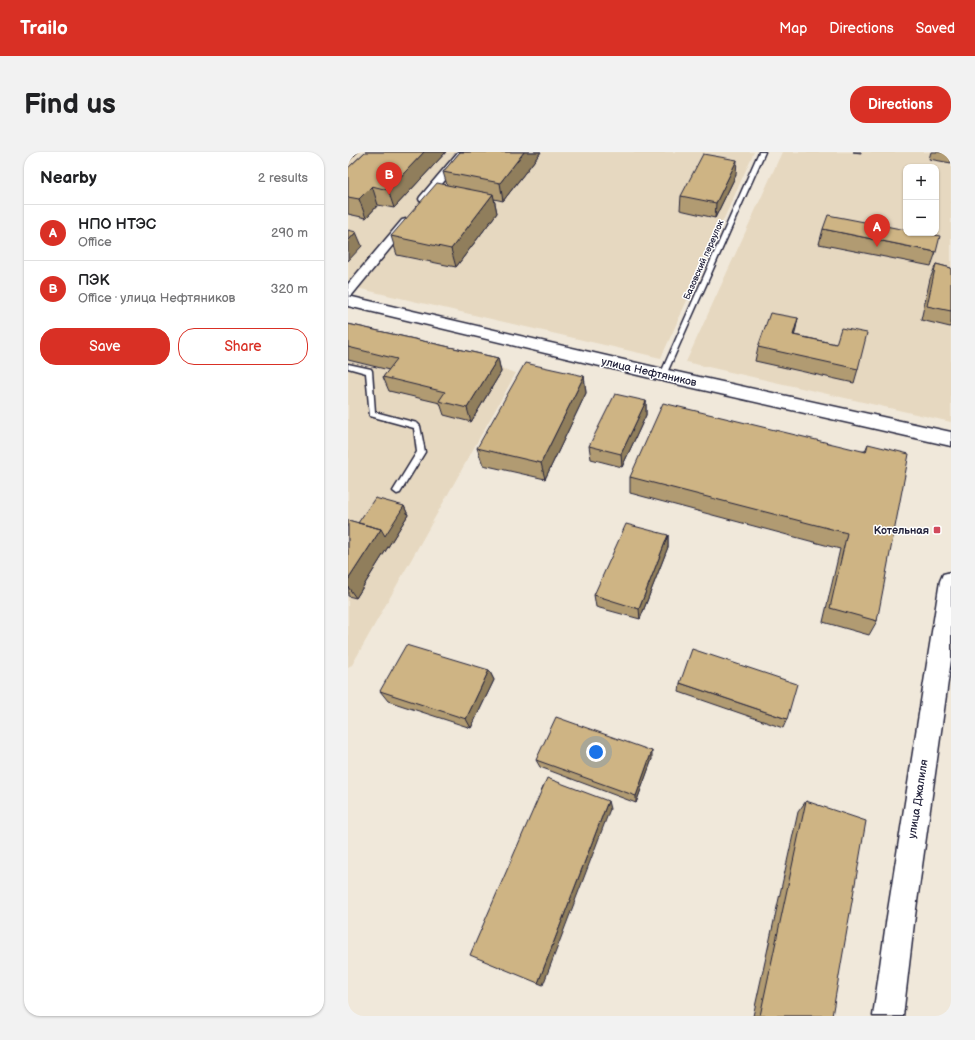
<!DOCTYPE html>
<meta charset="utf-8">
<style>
body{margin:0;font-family:"Balsamiq Sans",sans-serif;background:#f2f2f2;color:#202124}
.controls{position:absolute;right:12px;top:12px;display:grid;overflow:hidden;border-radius:8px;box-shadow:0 1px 3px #0004}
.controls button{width:36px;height:36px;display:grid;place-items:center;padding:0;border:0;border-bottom:1px solid #e0e0e0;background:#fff;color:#202124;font:20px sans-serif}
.you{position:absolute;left:248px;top:600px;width:14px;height:14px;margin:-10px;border:3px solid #fff;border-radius:50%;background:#1a73e8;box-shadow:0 0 0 6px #1a73e833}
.badge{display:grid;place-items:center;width:26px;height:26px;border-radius:50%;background:#d93025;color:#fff;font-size:13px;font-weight:700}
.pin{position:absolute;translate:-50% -33px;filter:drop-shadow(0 1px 2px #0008)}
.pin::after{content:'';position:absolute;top:21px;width:14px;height:12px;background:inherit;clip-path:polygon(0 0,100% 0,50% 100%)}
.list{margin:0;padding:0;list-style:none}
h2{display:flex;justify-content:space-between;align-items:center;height:52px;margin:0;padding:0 16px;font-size:17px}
h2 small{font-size:13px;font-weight:400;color:#757577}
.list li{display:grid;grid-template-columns:26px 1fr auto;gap:12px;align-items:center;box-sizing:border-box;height:56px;padding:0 16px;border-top:1px solid #e0e0e0}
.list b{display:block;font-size:15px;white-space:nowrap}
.list p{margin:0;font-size:13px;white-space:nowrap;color:#757577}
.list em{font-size:13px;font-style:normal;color:#757577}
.actions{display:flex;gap:8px;padding:12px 16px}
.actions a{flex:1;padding:9px 0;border:1px solid #d93025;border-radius:16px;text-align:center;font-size:14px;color:#d93025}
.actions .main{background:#d93025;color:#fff}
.map{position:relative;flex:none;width:603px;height:864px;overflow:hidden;border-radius:16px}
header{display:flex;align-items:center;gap:24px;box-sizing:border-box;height:56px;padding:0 20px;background:#d93025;color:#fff}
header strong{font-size:19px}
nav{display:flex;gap:22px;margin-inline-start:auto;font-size:14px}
.intro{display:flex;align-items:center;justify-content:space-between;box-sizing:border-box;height:96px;padding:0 24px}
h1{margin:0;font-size:28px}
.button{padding:10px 18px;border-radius:16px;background:#d93025;color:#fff;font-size:14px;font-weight:700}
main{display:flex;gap:24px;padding:0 24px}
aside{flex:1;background:#fff;border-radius:16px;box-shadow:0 1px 3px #0004}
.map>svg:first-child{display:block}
</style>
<header>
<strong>Trailo</strong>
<nav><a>Map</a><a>Directions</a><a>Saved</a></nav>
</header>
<div class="intro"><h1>Find us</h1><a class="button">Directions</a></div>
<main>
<aside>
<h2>Nearby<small>2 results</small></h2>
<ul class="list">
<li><span class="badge">A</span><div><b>НПО НТЭС</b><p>Office</p></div><em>290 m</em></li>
<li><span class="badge">B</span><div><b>ПЭК</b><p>Office · улица Нефтяников</p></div><em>320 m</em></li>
</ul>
<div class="actions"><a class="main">Save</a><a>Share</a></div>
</aside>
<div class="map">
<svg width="603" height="864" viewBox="0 0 603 864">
<rect width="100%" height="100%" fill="#f0e8da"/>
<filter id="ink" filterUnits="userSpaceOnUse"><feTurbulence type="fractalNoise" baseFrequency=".025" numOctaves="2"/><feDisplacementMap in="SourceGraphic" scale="8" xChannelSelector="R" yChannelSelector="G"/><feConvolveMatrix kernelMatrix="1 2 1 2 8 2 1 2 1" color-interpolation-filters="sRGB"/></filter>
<g filter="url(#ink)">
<path fill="#e6d8c0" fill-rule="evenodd" d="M0,0H406L313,206L0,134Z
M434,0H603V270L338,210ZM558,15H588V81H558Z
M0,175L168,221L4,513L0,515Z"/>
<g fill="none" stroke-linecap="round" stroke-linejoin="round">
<defs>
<path id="lane" d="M411,0H417L318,223L317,225H313L312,223Z
M0,212L23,217L24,219L27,260L69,271L72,274L77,300L52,341L49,342L45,339L69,300L66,276L22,264L18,221L0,216Z"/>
<path id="street" d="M110,0H120L80,49H72L71,47L72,45Z
M58,67L64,70L62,72L4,143L0,144V132L54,68Z"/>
<path id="secondary" d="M603,420V508L566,771L555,864H525L538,771L592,429L595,422Z"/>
<path id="primary" d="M0,144L315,217L603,280V294L315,229L0,154Z"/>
</defs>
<use href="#lane" stroke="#22223b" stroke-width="3"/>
<use href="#street" stroke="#22223b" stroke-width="3"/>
<use href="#secondary" stroke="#22223b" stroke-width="3"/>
<use href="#primary" stroke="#22223b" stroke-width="3"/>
<use href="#lane" fill="#fff" fill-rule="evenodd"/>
<use href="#street" fill="#fff" fill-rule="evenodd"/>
<use href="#secondary" fill="#fff" fill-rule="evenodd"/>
<use href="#primary" fill="#fff" fill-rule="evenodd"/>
</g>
<path fill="#b19b72" stroke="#22223b" d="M17,0H98L46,56L30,53L18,66L0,62V16Z
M112,0H193L155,49L146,47L149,61L108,115L49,103L43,84L99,33L95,20Z
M505,0H513V1Z
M583,0H603V11L581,7Z
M388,23L367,66L332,58L333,44Z
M475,77L588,100L583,114L471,92Z
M588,112L603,116V172L602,175L573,168L582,127Z
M450,166L446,183L488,192L510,217L506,231L407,209L410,195Z
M0,172L150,206L153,220L123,270L96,263L92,251L41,239L35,225L41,218L0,208Z
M236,224L238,241L197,327L135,313L129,296Z
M298,249V263L274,315L243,307L241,294Z
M520,292L529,469L521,483L475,470L492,397L282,341V325L517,299Z
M56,354L60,363L8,446L0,444V368L10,371Z
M320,383V395L292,467L248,455L246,443Z
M141,518L146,528L123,576L40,549L32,539Z
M332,531L439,567L435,576L331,540Z
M304,607L288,651L192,615L188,608Z
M458,649L484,864H405L450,660Z"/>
<path fill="#907e5c" stroke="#22223b" d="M0,0H10L0,10Z
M76,0H98L46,56L40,38Z
M176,0H193L155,49L152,31Z
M389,8L388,23L367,66L368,51Z
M24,34L30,53L18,66L11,47Z
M145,42L149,61L108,115L103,97Z
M8,80L14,94L0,109V89Z
M450,166L447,181L442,197L445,183Z
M150,206L153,220L123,270L119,256Z
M236,224L238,241L197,327L193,311Z
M298,249V263L274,315L273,302Z
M56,354L60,363L8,446L0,435V428L33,377Z
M320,383V395L292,467L291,457Z
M141,518L146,528L123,576L118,567Z
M304,599V607L288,651V644Z
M260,649L262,657L195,833L190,831Z"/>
<path fill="#ceb484" stroke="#22223b" d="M17,0H76L40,38L24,34L11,47L0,45V16Z
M112,0H176L152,31L95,20Z
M355,2L389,8L368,51L333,44Z
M89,31L145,42L103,97L43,84Z
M480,63L558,78V81H574L592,84L588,100L475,77Z
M0,78L8,80L0,89Z
M588,112L603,116V159L579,154Z
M422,161L450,166L445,183L488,192L493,176L519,181L510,217L410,195Z
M0,172L150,206L119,256L91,249L97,240L35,225L49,207L0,195Z
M177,211L236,224L193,311L129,296Z
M267,242L298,249L273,302L241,294Z
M315,251L518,300L520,292L561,302L529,469L482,456L499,381L282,325Z
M27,346L56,354L37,384L33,377L10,371Z
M0,368L33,377L0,428Z
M278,372L320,383L291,457L246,443Z
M58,493L141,518L118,567L32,539Z
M344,497L449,532L439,567L332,531Z
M208,565L304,599L288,644L188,608Z
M199,626L260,649L190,831L122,803Z
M458,649L518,669L484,864H412Z"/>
</g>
<rect fill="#d1495b" stroke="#fff" stroke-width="1.5" x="585" y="374" width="8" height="8" rx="2"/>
<g text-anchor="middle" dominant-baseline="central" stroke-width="3" stroke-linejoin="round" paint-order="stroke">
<g font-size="9" fill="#22223b" stroke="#fff">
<text transform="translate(356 108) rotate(-66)">Базовский переулок</text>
</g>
<g font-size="11" fill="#22223b" stroke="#fff">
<text transform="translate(301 220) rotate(13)">улица Нефтяников</text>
<text transform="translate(570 647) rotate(-81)">улица Джалиля</text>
</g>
<g font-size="11" font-weight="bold" fill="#22223b" stroke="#fff" text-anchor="end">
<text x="581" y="378">Котельная</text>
</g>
</g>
</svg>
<div class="controls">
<button>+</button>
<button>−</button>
</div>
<div class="you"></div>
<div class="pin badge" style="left:529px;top:95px">A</div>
<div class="pin badge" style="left:41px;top:43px">B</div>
</div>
</main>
